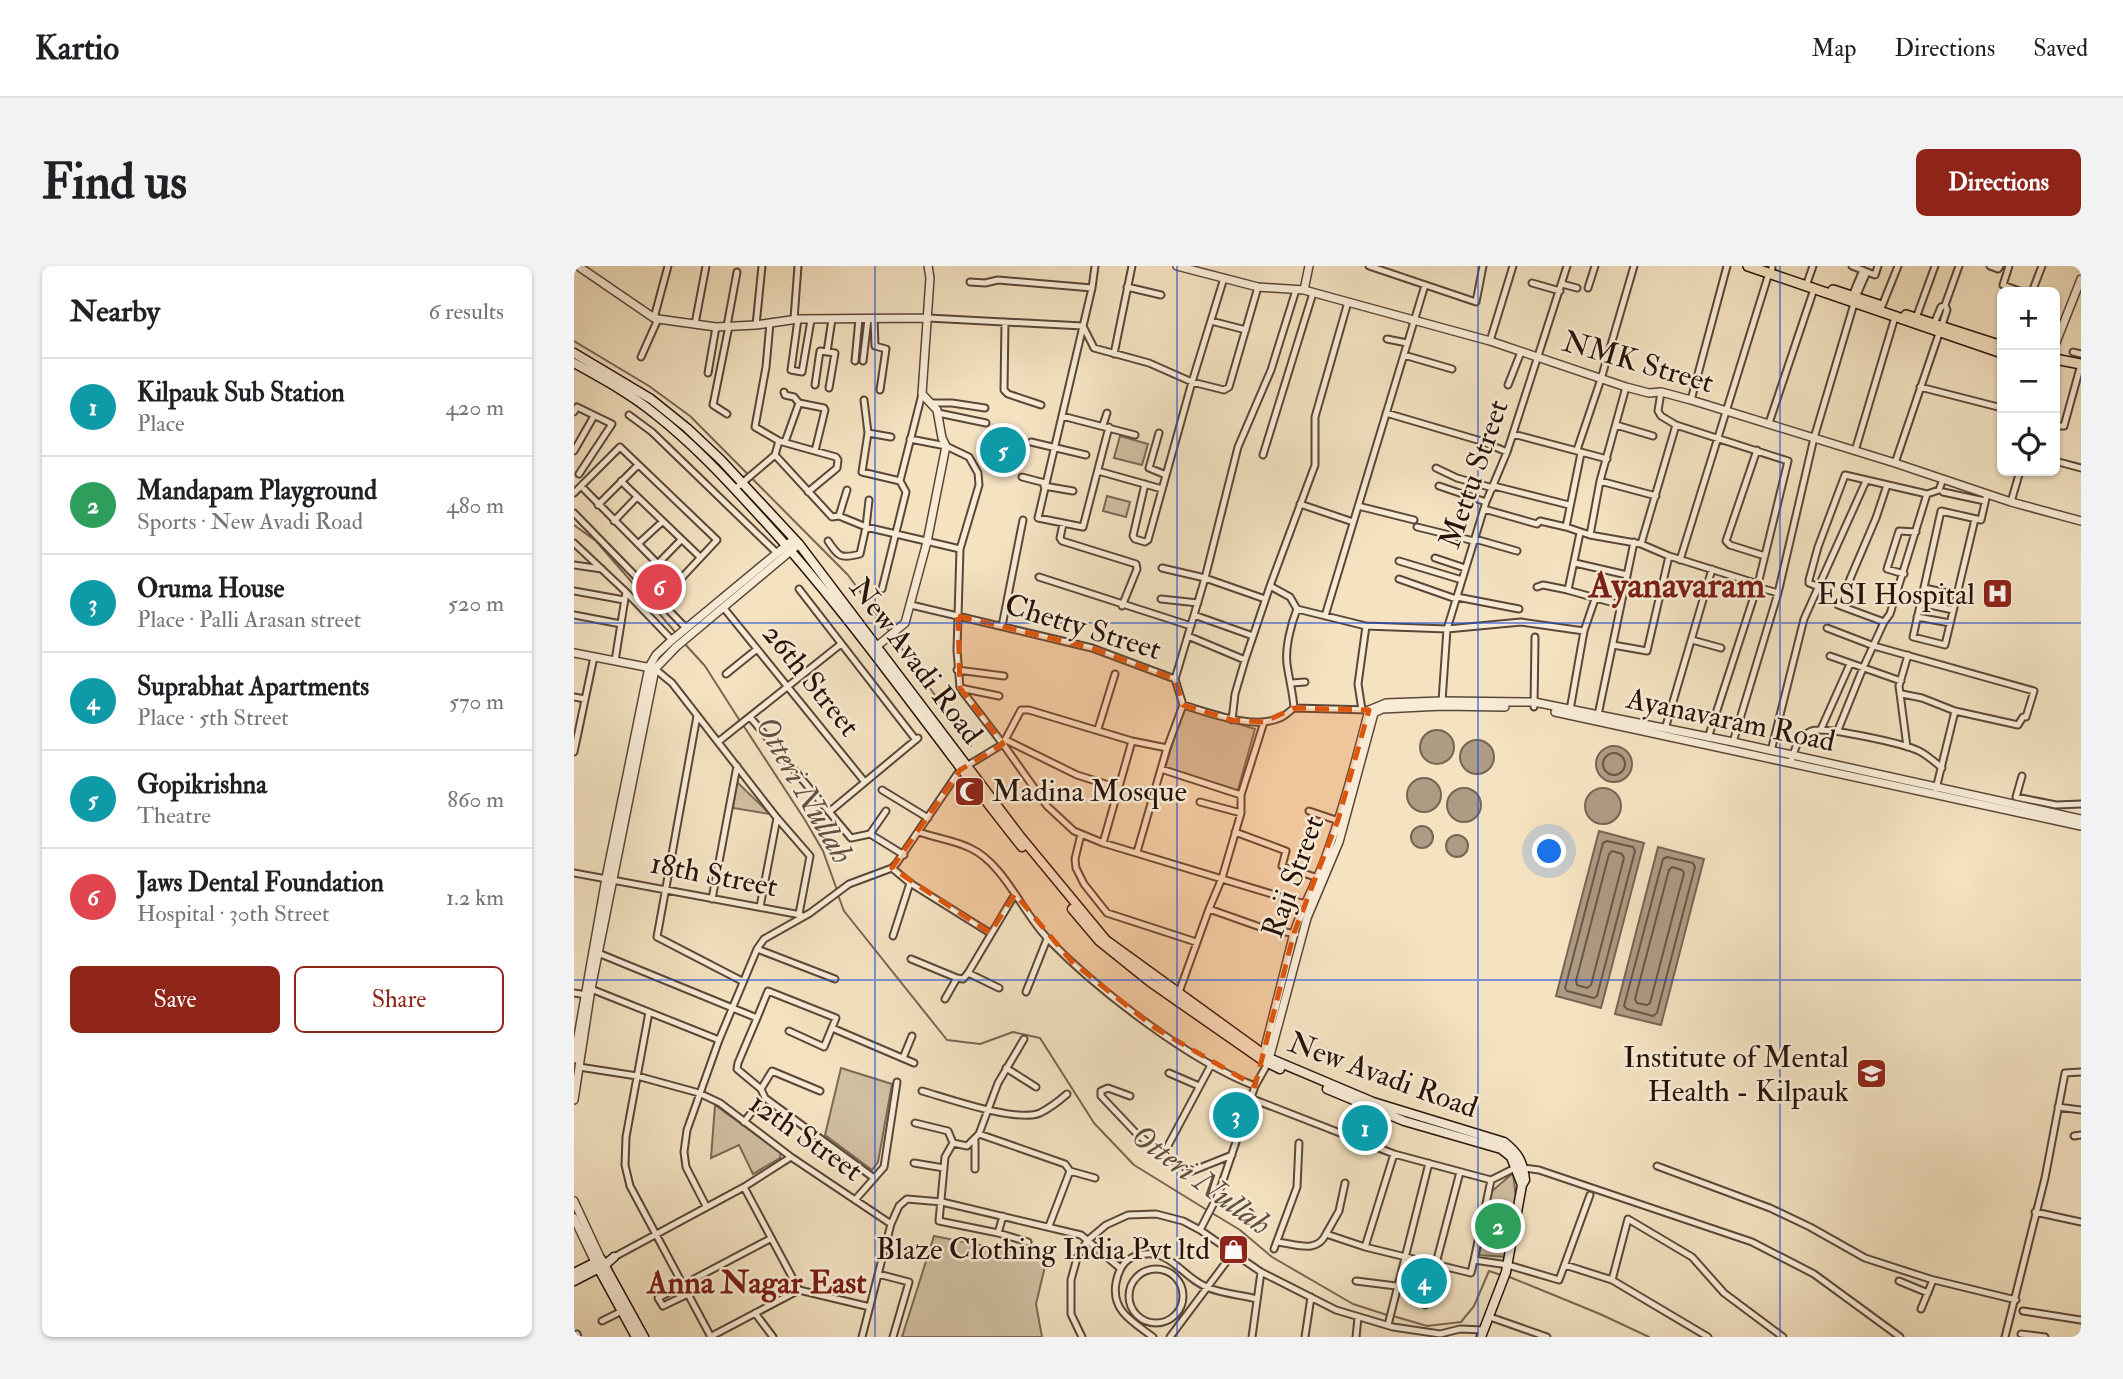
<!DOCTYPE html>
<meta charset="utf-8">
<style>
body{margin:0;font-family:"IM FELL Double Pica",serif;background:#f2f2f2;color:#202124}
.controls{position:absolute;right:21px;top:21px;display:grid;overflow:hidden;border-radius:10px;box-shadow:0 2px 5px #0004}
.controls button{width:63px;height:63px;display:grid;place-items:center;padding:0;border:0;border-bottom:2px solid #e0e0e0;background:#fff;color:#202124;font:35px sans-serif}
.you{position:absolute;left:976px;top:586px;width:24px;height:24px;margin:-18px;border:5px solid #fff;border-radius:50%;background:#1a73e8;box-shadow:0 0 0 10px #1a73e833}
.badge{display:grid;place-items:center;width:46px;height:46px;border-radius:50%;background:#8f2418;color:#fff;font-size:23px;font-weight:700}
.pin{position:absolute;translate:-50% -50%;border:4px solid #fff;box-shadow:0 2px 7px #0006}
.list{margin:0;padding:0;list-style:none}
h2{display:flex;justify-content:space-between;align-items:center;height:91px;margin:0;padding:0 28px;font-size:30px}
h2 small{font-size:23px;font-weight:400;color:#757577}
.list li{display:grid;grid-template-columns:46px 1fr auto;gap:21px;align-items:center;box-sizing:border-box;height:98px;padding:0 28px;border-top:2px solid #e0e0e0}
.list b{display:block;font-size:26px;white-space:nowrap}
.list p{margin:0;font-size:23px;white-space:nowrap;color:#757577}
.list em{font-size:23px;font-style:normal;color:#757577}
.actions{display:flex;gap:14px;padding:21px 28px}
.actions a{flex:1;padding:16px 0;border:2px solid #8f2418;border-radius:10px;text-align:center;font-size:24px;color:#8f2418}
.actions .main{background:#8f2418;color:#fff}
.icon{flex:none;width:38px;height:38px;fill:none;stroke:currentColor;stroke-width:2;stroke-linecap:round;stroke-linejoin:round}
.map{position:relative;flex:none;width:1507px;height:1071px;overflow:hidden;border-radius:10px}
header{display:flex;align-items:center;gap:42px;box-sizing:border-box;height:98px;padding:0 35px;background:#fff;border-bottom:2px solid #e0e0e0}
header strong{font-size:33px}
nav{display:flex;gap:38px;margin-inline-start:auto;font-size:24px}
.intro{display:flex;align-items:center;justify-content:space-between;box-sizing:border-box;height:168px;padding:0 42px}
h1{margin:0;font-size:49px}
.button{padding:18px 32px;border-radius:10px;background:#8f2418;color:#fff;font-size:24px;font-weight:700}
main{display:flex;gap:42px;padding:0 42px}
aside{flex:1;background:#fff;border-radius:10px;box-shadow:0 2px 5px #0004}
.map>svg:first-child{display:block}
</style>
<header>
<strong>Kartio</strong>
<nav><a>Map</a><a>Directions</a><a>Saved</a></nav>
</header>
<div class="intro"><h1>Find us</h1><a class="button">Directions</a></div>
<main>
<aside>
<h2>Nearby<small>6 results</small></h2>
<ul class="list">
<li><span class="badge" style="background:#0f9aa8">1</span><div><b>Kilpauk Sub Station</b><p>Place</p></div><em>420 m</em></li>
<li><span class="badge" style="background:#2e9e5b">2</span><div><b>Mandapam Playground</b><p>Sports · New Avadi Road</p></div><em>480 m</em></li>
<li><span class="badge" style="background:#0f9aa8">3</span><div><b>Oruma House</b><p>Place · Palli Arasan street</p></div><em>520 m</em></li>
<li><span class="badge" style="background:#0f9aa8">4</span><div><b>Suprabhat Apartments</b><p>Place · 5th Street</p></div><em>570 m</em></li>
<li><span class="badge" style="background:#0f9aa8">5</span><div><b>Gopikrishna</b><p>Theatre</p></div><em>860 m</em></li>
<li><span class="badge" style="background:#e0444e">6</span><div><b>Jaws Dental Foundation</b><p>Hospital · 30th Street</p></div><em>1.2 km</em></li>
</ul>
<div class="actions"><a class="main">Save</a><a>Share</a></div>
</aside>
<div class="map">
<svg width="1507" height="1071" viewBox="0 0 1507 1071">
<rect width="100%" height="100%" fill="#f4e2c1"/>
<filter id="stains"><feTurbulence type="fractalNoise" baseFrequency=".00286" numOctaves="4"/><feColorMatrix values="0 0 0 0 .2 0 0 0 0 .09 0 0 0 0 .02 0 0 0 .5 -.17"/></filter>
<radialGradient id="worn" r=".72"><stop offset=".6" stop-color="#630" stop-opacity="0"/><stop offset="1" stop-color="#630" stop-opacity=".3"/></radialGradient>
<path fill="#d1bfa2" stroke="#7c6856" stroke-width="2" d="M546,170L574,178L568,199L540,192Z
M533,230L556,236L552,251L529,245Z
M610,441L681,463L663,527L591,502Z
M163,516L196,548L159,542Z
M267,802L318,818L304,896L298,904L251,869Z
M141,839L207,887L206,892L179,908L165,879L137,892Z
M939,907L942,932L932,991L905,989L917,926Z
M360,970L473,992L462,1038L468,1071H328Z"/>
<path fill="#ae9b83" stroke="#786453" stroke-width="2" d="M846 481a17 17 0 1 1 34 0a17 17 0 1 1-34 0Z
M886 491a17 17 0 1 1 34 0a17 17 0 1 1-34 0Z
M1022 498a18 18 0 1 1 36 0a18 18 0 1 1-36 0Z
M833 529a17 17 0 1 1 34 0a17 17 0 1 1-34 0Z
M873 539a17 17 0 1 1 34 0a17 17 0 1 1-34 0Z
M1011 540a18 18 0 1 1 36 0a18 18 0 1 1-36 0Z
M837 571a11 11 0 1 1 22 0a11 11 0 1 1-22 0Z
M1025,565L1070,577L1027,742L982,730Z
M872 580a11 11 0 1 1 22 0a11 11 0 1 1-22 0Z
M1084,581L1130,593L1087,759L1041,748Z"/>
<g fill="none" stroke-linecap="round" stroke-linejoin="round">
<path stroke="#6a5646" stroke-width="2" d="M1029 498a11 11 0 1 1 22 0a11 11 0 1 1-22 0Z
M1033,575L1059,581L1061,585L1023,730L1020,732L993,725L991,722L1029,577Z
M1038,585L1048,588L1050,592L1017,719L1013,722L1003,719L1002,715L1035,588Z
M1093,591L1119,597L1121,601L1083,747L1079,750L1053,743L1050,740L1089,593Z
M1098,601L1108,604L1110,607L1076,737L1073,739L1063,737L1061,733L1095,604Z"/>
<path stroke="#786453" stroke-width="2" d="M0,75L75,120L116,150L274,309L315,365
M0,259L22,275L102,367
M319,370L397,480
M110,377L131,400L166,455
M169,459L231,554L249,585L263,624
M264,629L270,645L373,774L406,778L439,766L466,772L520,857L560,899L633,944
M638,947L666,964L698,991L779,1038L813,1049
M933,1010L1026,1048L1075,1071
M819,1050L853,1060L887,1056L900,1040L915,1005L927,1009"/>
<defs>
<path id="minor" d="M521,0L518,22L464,252L509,261L535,161
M795,0L902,36L909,0
M1278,0L1301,9L1304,0
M1416,0L1424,3L1426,0
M1435,0L1429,19L1448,26
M1198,2V0
M396,16L411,17L424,14L518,22
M958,17L986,25
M988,18L1003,22
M1232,20L1239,0
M553,21L587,29
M1014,22L1021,0
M1458,26L1468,0
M1278,30L1289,4
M1308,40L1324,0
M80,52L94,0
M354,52L509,60
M1342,52L1361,0
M220,53L224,0
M224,53L217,104L228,106L237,54
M300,53L301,80L312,83L306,124
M637,55L672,64
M431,56L430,124L434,128L467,139
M196,57L192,101L181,161L205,175L262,191L264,194L263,202L234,226
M121,58L132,0
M182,59L188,0
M153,60L163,6
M509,60L520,82L575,97L618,116L650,124L655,121L684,21
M1359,60L1367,41L1371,39
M813,73L833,77
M916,75L939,0
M253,86L258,53
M1499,86L1507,88
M540,88L558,0
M830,89L878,103
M67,91L84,53
M281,95L285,53
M289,95L294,53
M134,107L142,61
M241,119L246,85L261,87L255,122
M934,119L947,86
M1346,121L1428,142
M210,126L211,129L220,131L225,137L250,142L251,144L241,185
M1087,126L1084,145L1087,150L1102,159L1214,195L1184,318
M290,134L294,167L288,206L326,215
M1117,134L1153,0
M358,137H378L411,142
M0,146L3,141L38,158L5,208
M364,147L412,157
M812,147L907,175L933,186
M153,148L139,139L155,60
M55,149L78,166L203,287
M488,150L561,169
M1195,157L1240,23
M529,159L533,147
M1042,159L1079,170
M1481,160H1490L1506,102
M294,167L317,171
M585,167L575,202L592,209
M939,168L1033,193
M336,173L372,180L395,191L404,207L405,219L386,283L383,384L386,422L429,478L473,540L500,565L529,577L731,638
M211,176L225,137
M457,176L512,189
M1003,184L1027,113L1060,0
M1183,184L1152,275L1156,279L1191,290
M0,185L20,150
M1281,185L1321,51
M1007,187L992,261L1016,269L1067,278L1095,290L1184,318L1183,321L1204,327
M201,189L258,251L265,250L292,261L386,283
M689,189L739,27
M1481,195L1507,202
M1321,197L1373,44L1371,39L1385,0
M862,202L883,212L919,222
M524,205L588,223
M448,211L471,217
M47,215L126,291
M1026,215L1082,230
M571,218L559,270L561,273L571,276L574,274L618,116L650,12
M7,220L83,297
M470,220L499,225
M865,220L912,236
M920,220L995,239
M161,223L201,189L205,175
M1369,226L1411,235
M0,227L46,181L143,274L86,335
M1437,236L1446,205
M726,238L779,256
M24,239L64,199
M784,240L840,254
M910,243L963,258L966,255L992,261
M0,247L112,362
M265,250L273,224
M1401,253L1371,379L1339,371L1367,245L1407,254L1413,228
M40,255L63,231
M489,258L486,272L488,275L562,298L563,303L548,340
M843,261L900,275
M1016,269L1026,215L1052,121
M901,273L943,285
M254,275C265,291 266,293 286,288L292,261L295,234
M0,277L52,326L98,374
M64,278L88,256
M1067,278L1102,159
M861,292L891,302
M1106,294L1195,7
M825,295L888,314
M1001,297L1053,309
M0,299L28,303
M588,302L631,312L691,333
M1330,308L1313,303L1325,265L1342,266
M465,311L617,360
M825,313L882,333
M67,315L107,274
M696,320L716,331L723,343C717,358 711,382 713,398C715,413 719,427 720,442
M1273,320L1302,252L1313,219
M963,321L969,319L994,324L1006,267
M1245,321L1235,317V314L1244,281L1271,209L1353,228L1365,224L1369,213
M1350,322L1383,329
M225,323L342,474
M308,323L332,226L326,215L348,128
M993,324L1047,339
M0,325L50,334
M883,331L945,343
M587,333L624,337
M1347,337L1379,344
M337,339L518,382L601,413L609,439C636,447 679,464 706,452C711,450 716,445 720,442L795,444L798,446
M1264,339L1310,356
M149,341L290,515
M723,343L792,360L873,363L947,356L1010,365
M0,349L47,358
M620,349L679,370
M751,350L851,19
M1343,351L1376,357
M428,360L449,254
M1253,362L1300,380L1460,425L1452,451H1449L1444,459L1381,445
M614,370L671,394
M1118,374L1147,382
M1039,379L1073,385L1095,290
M1256,390L1327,415
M41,395L52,326
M81,403L98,417L203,552L236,590L225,648
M383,404L430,410
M152,408L183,383
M601,413L631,312L664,181L697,104L722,24
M718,417L731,416
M386,422L425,430
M1328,428L1348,432L1381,445L1362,523
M0,431L11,433
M868,435L873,363L912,236L933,186L993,0
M960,441L961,371
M788,444L784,418L792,360
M996,444L1010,365L1021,333
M1024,449L1060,276
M123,450L83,671L168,715
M176,451L277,572L296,568L330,589
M658,454L661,428L671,394L696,320L741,199V151L774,36
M524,463L541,408
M1091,463L1138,303
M1247,463L1276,398
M1264,464L1289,402L1310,356L1316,348L1353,228
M1134,472L1183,321
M432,474L503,509L544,522
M144,476L267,378
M1159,476L1204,327L1240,172L1282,31L1293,6
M1333,481L1325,420L1334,389
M1197,485L1230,353L1292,215
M0,486L20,391
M1217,496C1221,482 1223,472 1237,465C1251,460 1331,478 1345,485C1353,489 1361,496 1368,502
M587,503L667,529
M1448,510L1442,531L1482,539L1507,538
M308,524L354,552
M626,536L667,547
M735,545L765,555
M255,546L344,472
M345,566C361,572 380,574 396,582C431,598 449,649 476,675C525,725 616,795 681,820
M661,566L712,585L708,600L744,612
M296,568L312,545
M507,568L501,593L502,602L510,618L533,647L622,676
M529,577L558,475
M563,586L593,482L609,439
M318,602L336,617L416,667
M0,607L227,649
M138,633L163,500
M186,641L203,552
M635,643L686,661L722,668
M319,670L336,617
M183,683L261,713
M24,687L183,752L164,797L163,803L187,823L191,832L300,912
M337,693L383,712
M394,707L425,722
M17,723L145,774
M452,726L473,673
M0,727L13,729
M604,729L635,643L648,612L667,547V529L690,456
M371,733L383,712L389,713L394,707L441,628
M75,746L52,871L51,899L56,920L137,1071
M183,752L194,725L262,752L250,781L215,765
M258,762L340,797
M329,792L338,770
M5,801L63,810L125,827L146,837L217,891L317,958L288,1071
M432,802L462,821
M595,807L625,820
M187,823L198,805L246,825
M348,825C373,832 443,857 466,847C476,842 485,835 493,828
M556,830L534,822L527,825V830L562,867L589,889L618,905L658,889
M676,832L820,888L917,914L943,901L965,904L1178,976L1240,1008L1326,1071
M1484,841L1507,844
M170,856L181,842
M341,857L374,865L379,877
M405,868L424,817L450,773
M1500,870L1507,869
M401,875V903
M589,889L637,799
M340,897L370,902
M1083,900L1196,942L1236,961L1291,992L1356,1013L1442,1034
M170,921L225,1024L296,1041
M644,929L676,947
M281,934L310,901L323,816
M132,940L112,901L110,886L113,864L145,774L183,683L190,673L236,647L275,618L318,602L322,598L386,504L429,478L447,444H455L558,475L593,482
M1461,946L1507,956
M429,950L424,967L365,955L371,891L379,877L393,880L405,868L491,898L496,905
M317,958L325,940L333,933L368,936L507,969L546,1002
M475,960L496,905L521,912
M626,964L644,929L681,820L694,797
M424,967L454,976
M752,968L765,945L771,917
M703,976C722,978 743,988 752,968L791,981L897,1007L900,994L934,999L985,1014L1016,929
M791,981L820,888
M700,983L723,921L725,877
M40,991L170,921L217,891
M900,994L917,914
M991,999L1038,1014L1134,1071
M555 1030a27 27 0 1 1 54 0a27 27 0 1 1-54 0Z
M304,1008L335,1016L319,1071
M1038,1014L1054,953L1118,991L1150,1027L1209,1071
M782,1015L822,1020
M1325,1015L1354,1027
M114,1028L89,1040L84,1032L196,973
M851,1039L886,906
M1347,1043L1359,1014
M1449,1045L1507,1054
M181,1047L199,1071
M916,1051L973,1071
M28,1055L48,1045
M814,1059L855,897
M1447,1068L1471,1071
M0,1070L3,1068L4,1071
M136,1071L225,1024
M508,1071L497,1048V1014L503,992L513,975L532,959L554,949L582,948L609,955L626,964L687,1006L762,1044L819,1061L866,1068L886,1063L909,1064
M579,1071C559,1056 537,1045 542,1017C544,1006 549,995 559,991C596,977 606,1012 635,1022C650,1028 668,1029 683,1033
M596,1071L659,987
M678,1071L687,1006
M731,1071L737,1031
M782,1071L784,1052
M1431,1071L1471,912L1491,807L1507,806"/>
<path id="tertiary" d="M4,0L80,52L84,53L142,61L182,59L224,53L354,52
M603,0L684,21L730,24L916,75L1052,121L1075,127L1087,126L1117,134L1321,197L1437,236L1507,255
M730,24L735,0
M1481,79L1507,13
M302,381L331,357L353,276L372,180L368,172L363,144L348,128L356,12L354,0
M0,387L77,402
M981,446L1507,560
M689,790L720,667C728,641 742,618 751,593C769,544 782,494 795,444L812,437L868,435L960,436L1159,476L1507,553
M0,793L32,612L75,401L82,389L98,374L220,273
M694,797L733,652L765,576L800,447L808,443L868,440L931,441
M0,834L17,723L81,403L102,381L225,278
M0,935L27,993
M0,952L21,996"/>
<path id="secondary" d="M0,87L77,133L113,162L147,194L225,278L446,570L532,674L695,792L799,836L930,876C944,887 949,895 951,914L948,919L932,1006L907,1071
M0,97C27,112 57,128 81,148C118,177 149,210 180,244C278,349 358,469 448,581
M498,643L525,675L576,716L688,794L706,803
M753,823L830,855L927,883L937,891L948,919
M27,993L70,1071
M21,996L62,1071
M0,1007L24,995
M0,1015L31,999L40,991"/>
<path id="primary" d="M1174,0L1428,87
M1259,24L1305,39
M1332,49L1428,80
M1481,93L1507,98"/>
</defs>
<use href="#minor" stroke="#5a4638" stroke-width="9"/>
<use href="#tertiary" stroke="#5a4638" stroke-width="10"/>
<use href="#secondary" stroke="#26120a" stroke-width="11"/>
<use href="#primary" stroke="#26120a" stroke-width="12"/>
<use href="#minor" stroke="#f8ecd7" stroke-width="5"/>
<use href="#tertiary" stroke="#f8ecd7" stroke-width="7"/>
<use href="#secondary" stroke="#f8ecd7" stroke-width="8"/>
<use href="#primary" stroke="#f4e2c1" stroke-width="9"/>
</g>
<path fill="#de550c" fill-opacity="0.2" stroke="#de550c" stroke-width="5" stroke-dasharray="14 9" stroke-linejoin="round" d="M384,350L518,382L601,413L609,439L658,454L690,456L720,442L795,444L764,554L720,667L681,820L581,762L498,696L441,628L416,667L318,602L386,504L429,478L386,422Z"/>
<path fill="none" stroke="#1d4ed8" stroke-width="2" stroke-opacity="0.55" d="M301,0V1071M603,0V1071M904,0V1071M1206,0V1071M0,357H1507M0,714H1507"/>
<defs>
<symbol id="hospital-square" viewBox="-11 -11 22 22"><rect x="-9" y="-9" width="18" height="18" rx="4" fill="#8f2418" stroke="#f8ecd7"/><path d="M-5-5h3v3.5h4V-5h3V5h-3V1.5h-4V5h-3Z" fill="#fff"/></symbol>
<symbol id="mosque-square" viewBox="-11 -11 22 22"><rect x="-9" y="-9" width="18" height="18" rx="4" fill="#8f2418" stroke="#f8ecd7"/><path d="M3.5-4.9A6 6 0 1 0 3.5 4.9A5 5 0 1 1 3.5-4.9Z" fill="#fff"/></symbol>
<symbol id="university-square" viewBox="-11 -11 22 22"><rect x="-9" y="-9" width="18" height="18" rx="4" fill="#8f2418" stroke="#f8ecd7"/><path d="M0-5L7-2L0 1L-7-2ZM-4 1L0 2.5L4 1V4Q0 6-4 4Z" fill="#fff"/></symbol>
<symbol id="shop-square" viewBox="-11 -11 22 22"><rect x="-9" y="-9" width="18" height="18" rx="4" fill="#8f2418" stroke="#f8ecd7"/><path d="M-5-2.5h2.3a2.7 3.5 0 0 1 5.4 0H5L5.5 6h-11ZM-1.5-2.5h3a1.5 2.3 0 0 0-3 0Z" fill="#fff"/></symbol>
</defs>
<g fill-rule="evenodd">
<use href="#hospital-square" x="1406" y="310" width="35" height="35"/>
<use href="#mosque-square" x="378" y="508" width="35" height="35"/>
<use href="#university-square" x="1280" y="790" width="35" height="35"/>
<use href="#shop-square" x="642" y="966" width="35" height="35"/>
</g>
<g text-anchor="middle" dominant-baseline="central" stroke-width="5" stroke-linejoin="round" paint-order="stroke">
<g font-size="30" fill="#26120a" stroke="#f8ecd7">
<text transform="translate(1064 96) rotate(16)">NMK Street</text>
<text transform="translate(900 208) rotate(-71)">Mettu Street</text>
<text transform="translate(509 361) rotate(17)">Chetty Street</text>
<text transform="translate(342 395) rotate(53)">New Avadi Road</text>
<text transform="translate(237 414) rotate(51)">26th Street</text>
<text transform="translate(1157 454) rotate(12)">Ayanavaram Road</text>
<text transform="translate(140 609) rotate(11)">18th Street</text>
<text transform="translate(719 611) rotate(-70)">Raji Street</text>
<text transform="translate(809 809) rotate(20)">New Avadi Road</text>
<text transform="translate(232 871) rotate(35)">12th Street</text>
</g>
<g font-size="30" fill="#26120a" stroke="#f8ecd7" text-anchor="end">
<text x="1401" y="328">ESI Hospital</text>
<text x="418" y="525" text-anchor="start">Madina Mosque</text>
<text x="1275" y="791">Institute of Mental<tspan x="1275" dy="34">Health - Kilpauk</tspan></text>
<text x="636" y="983">Blaze Clothing India Pvt ltd</text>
</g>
<g font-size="32" font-style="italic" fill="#635040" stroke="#f8ecd7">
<text transform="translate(230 524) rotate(60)">Otteri Nullah</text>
<text transform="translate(627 914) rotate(36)">Otteri Nullah</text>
</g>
<g font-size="32" font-weight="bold" fill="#7a1f14" stroke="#f8ecd7">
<text x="183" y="1017">Anna Nagar East</text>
</g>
<g font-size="37" font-weight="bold" fill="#7a1f14" stroke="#f8ecd7">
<text x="1103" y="319">Ayanavaram</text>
</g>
</g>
<rect width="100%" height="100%" filter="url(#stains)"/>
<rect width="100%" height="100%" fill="url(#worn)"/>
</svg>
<div class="controls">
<button>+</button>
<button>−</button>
<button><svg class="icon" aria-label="locate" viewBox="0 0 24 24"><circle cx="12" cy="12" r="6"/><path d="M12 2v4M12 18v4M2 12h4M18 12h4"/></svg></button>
</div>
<div class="you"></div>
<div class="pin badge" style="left:791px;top:862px;background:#0f9aa8">1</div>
<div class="pin badge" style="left:924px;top:960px;background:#2e9e5b">2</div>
<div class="pin badge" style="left:662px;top:849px;background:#0f9aa8">3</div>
<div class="pin badge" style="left:850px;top:1015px;background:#0f9aa8">4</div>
<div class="pin badge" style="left:429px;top:184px;background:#0f9aa8">5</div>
<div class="pin badge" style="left:85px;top:321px;background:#e0444e">6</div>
</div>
</main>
